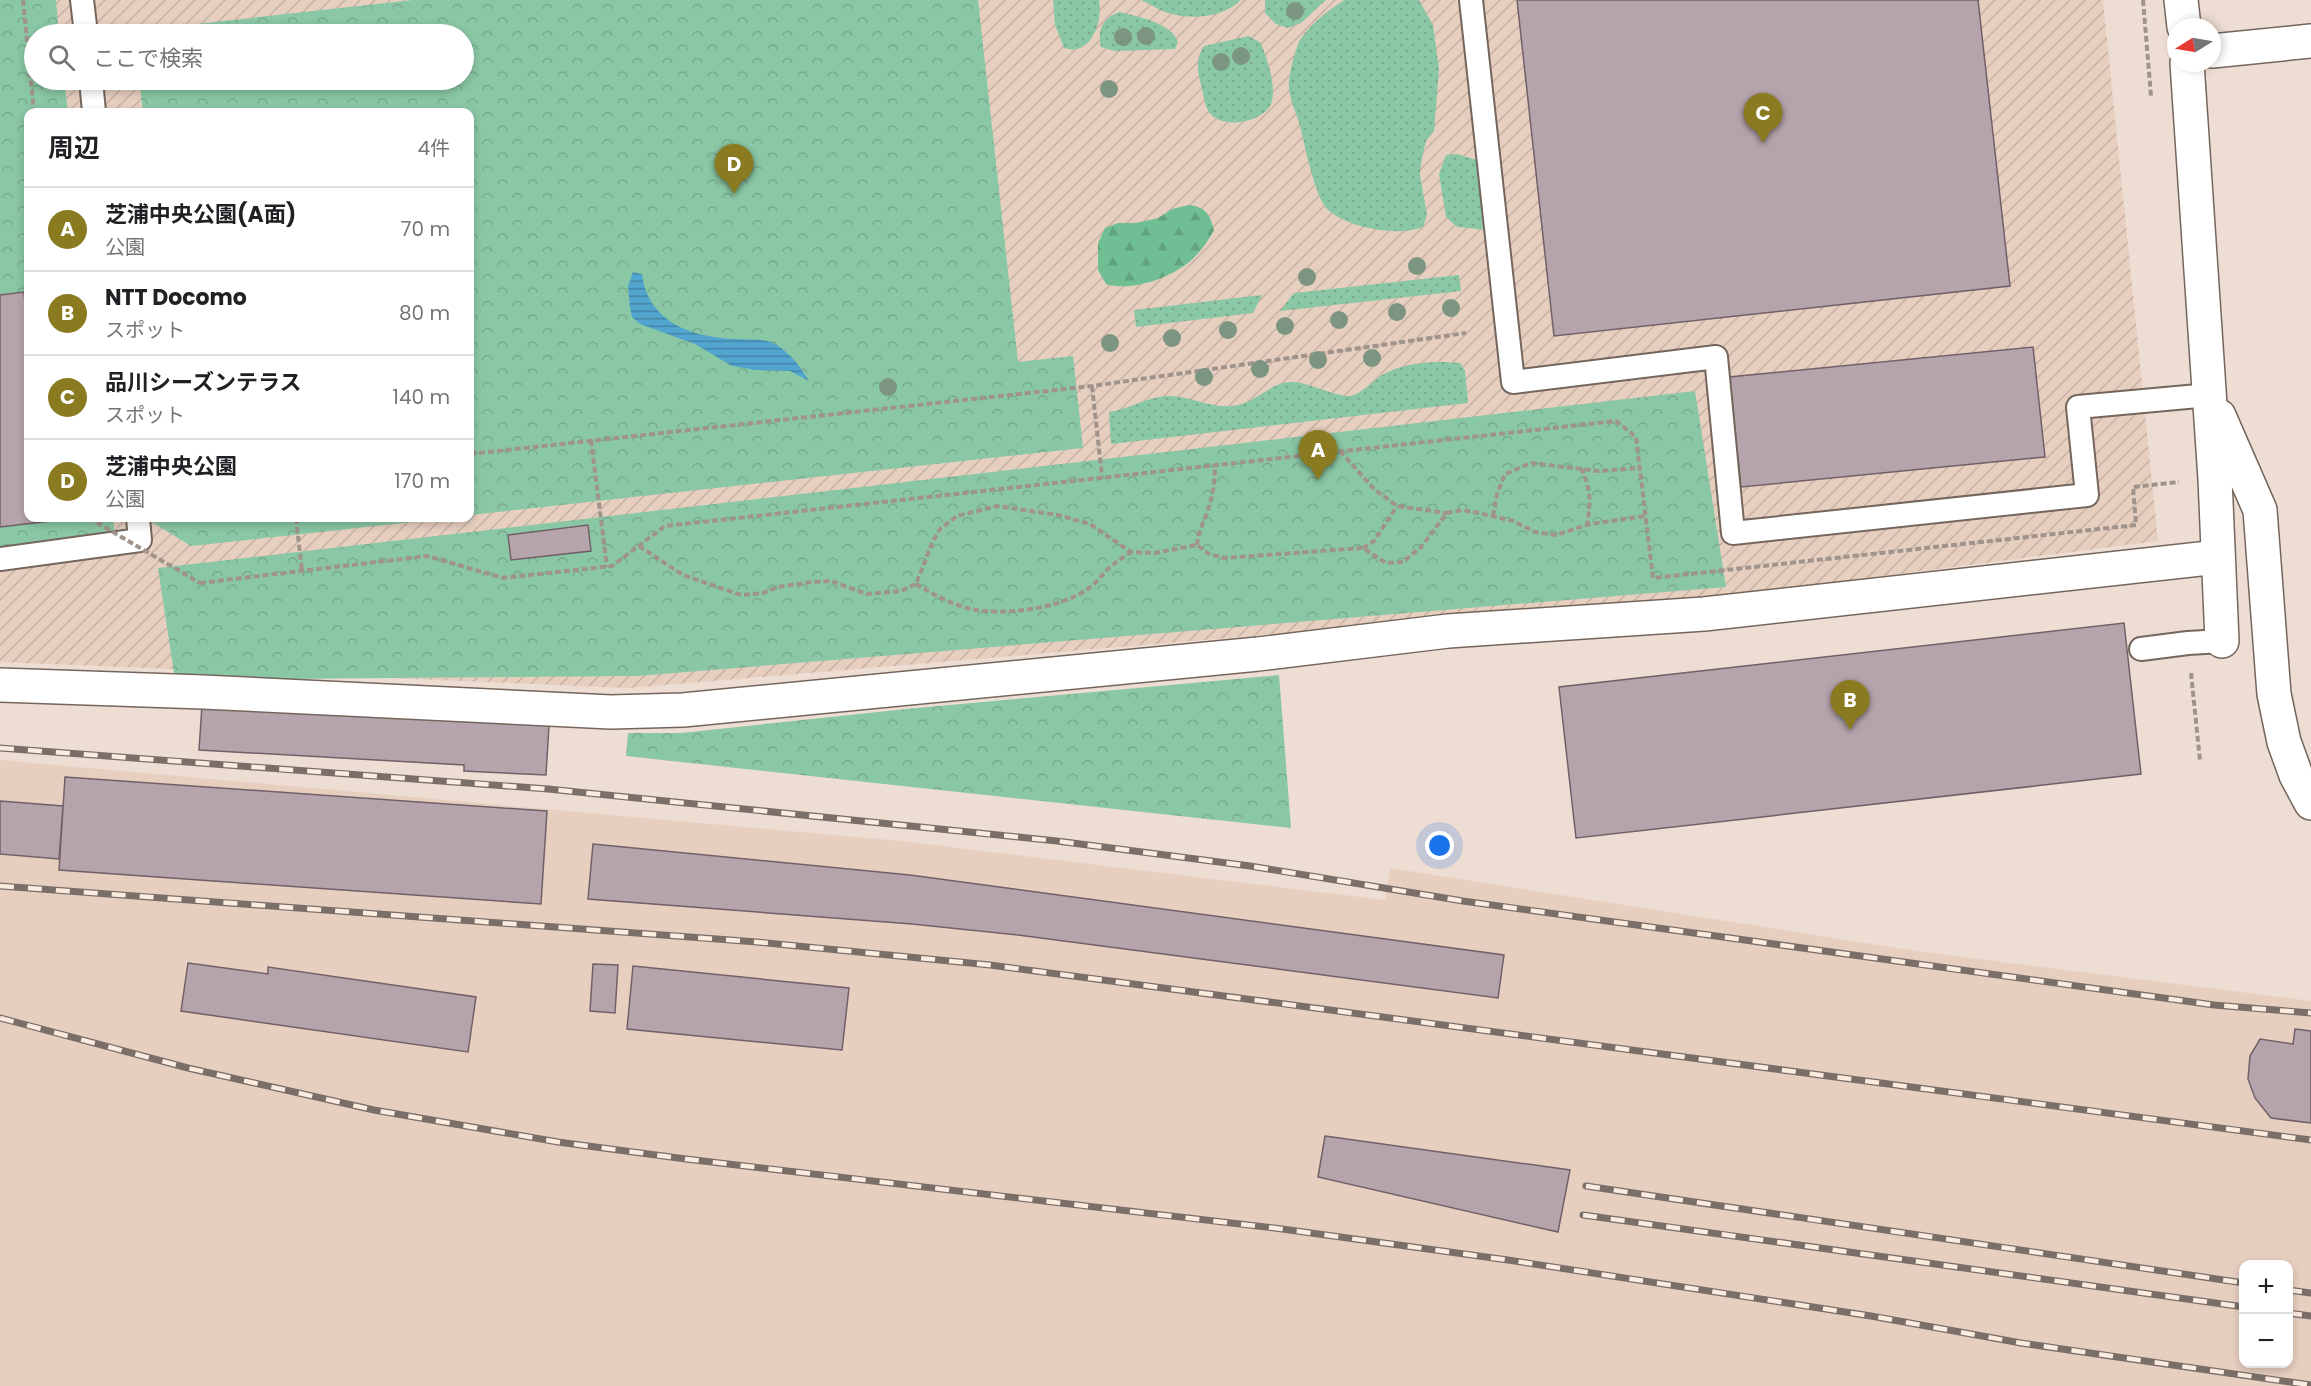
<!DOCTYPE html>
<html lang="ja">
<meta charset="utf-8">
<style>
body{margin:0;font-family:Poppins,"Noto Sans JP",sans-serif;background:#f2f2f2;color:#202124}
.controls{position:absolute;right:18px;bottom:18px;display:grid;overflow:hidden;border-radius:12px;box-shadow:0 3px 9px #0003}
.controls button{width:54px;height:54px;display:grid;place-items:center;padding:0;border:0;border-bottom:2px solid #e0e0e0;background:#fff;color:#202124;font:30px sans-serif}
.compass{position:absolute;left:2167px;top:18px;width:54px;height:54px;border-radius:50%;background:#fff;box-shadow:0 3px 9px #0003;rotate:259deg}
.you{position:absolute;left:1440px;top:846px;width:21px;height:21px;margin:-15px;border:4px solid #fff;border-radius:50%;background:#1a73e8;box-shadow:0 0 0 9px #1a73e833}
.badge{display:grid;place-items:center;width:39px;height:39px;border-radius:50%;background:#8b7b20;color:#fff;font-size:20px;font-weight:700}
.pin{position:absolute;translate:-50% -50px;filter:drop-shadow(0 2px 3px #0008)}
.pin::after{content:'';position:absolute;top:32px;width:21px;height:18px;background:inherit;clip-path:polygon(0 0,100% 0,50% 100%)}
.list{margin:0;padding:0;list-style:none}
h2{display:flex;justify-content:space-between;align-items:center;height:78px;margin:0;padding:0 24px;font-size:26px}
h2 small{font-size:20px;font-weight:400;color:#757577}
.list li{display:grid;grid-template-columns:39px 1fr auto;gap:18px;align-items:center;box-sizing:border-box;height:84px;padding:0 24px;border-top:2px solid #e0e0e0}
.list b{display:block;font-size:22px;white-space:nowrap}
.list p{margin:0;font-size:20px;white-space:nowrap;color:#757577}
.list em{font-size:20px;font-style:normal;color:#757577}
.icon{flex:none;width:33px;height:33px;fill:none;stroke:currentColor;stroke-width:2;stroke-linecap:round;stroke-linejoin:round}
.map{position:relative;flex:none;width:2311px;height:1386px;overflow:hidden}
.search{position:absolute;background:#fff;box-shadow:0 3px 9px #0003;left:24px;top:24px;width:450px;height:66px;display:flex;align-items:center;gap:15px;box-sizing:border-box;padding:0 21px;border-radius:33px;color:#757577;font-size:22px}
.panel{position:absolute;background:#fff;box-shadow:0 3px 9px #0003;left:24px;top:108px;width:450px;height:414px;border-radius:12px}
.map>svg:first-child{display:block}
</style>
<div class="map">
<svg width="2311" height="1386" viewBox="0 0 2311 1386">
<defs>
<pattern id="industrial-furrows" width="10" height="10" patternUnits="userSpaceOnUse" patternTransform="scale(1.5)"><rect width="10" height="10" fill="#e7cfc0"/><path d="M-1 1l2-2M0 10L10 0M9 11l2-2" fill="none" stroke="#c6b1a4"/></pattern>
<pattern id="grass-dots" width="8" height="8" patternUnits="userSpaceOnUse" patternTransform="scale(1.5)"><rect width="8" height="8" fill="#8ac7a4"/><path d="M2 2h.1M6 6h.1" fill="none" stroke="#77aa8c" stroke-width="1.8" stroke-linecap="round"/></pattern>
<pattern id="forest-firs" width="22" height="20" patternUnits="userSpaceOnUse" patternTransform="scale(1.5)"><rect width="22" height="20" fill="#70bf94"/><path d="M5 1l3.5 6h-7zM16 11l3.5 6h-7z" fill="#61a37f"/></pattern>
<pattern id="park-crowns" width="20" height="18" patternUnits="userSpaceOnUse" patternTransform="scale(1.5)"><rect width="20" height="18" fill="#8ac7a4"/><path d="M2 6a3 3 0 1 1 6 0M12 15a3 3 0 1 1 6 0" fill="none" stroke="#77aa8c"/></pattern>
<pattern id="water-rules" width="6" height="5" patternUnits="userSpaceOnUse" patternTransform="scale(1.5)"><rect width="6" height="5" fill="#52a5cf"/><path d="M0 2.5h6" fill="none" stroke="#4385a7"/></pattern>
</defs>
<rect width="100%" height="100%" fill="#eeddd2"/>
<path fill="#e7cfc0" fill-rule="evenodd" d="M0,760L901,841L1385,900L1390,868L1916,951L2311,1001V1386H0ZM2244,1264H2288V1364H2244Z"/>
<path fill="url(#industrial-furrows)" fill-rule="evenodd" d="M0,0H2103L2158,541L1717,597L630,688L0,662ZM34,34H464V80H34ZM28,112H470V518H28Z"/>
<path fill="url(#grass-dots)" d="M1053,0H1099C1103,20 1092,57 1064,48L1055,25Z
M1141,0H1241C1223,18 1191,20 1168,13C1159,10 1150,4 1141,0Z
M1265,0H1326L1301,23L1288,28L1276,24L1265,13Z
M1344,0H1419L1433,25L1439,69L1434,131L1426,141L1421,163L1420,175L1427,215L1423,227C1398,237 1348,228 1328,210C1314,197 1305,143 1299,123C1296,112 1290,100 1289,88C1288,77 1295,49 1300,40C1310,24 1329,10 1344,0Z
M1119,12C1137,16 1172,23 1178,42L1175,49L1115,51L1101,47C1097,30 1102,19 1119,12Z
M1249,36L1261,43C1267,60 1276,83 1272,101C1267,122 1222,131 1209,112C1204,105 1203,90 1200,81C1197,67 1196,58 1204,46Z
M1457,154L1480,161L1488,230L1457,227L1446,217L1439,174L1446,155Z
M1459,275L1461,291L1280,311L1294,293Z
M1262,295L1253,313L1136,327L1134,310Z
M1446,362L1460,363L1465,371L1468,403L1111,444L1109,412C1128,410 1146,397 1166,396C1194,395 1212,412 1242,404C1259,399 1274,381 1292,382C1310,382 1341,400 1354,395C1366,390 1376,377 1388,372C1406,363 1427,362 1446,362Z"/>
<path fill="url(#forest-firs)" d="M1189,205C1206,207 1210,215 1214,230C1206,245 1194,261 1179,269C1160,281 1128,291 1106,284L1098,270V243L1105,228L1118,223H1136L1158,218L1172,209Z"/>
<path fill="url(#park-crowns)" d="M0,0H56L59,34H34V80H64L68,112H28V518H113L116,544L0,557Z
M413,0H978L1018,362L1073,356L1083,448L470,515V112H143L139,80H464V34H134L133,31Z
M1695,391L1726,587L638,676L175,680L158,568Z
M145,518H449L191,546Z
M1279,675L1291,828L626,756L628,733H681L906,709Z"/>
<path fill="url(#water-rules)" d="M633,272L642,274C648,322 691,337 734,339C746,340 764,338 775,344C789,352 801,367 809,381L790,371L755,370L732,366L695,344L640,324L632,317L630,307L628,286Z"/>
<path fill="#b6a4ac" stroke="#716068" stroke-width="1.5" d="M1517,0H1978L2010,286L1554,336Z
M24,292L28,334V518H50V521L0,527V295Z
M2033,347L2045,457L1741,487L1729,377Z
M588,525L591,551L511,560L508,535Z
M2124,623L2141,774L1576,838L1559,687Z
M202,705L549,725L546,775L464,771V765L199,750Z
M65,777L547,811L541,904L59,870Z
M0,801L63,806L59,859L0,854Z
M593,844L910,875L1504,955L1498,998L1018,935L912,924L588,899Z
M188,963L268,974V967L476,997L468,1052L181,1011Z
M593,964L618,965L615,1013L590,1011Z
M633,966L849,988L842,1050L627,1029Z
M2295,1029L2311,1031V1123L2271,1118L2255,1098L2248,1079L2250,1056L2260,1039L2293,1044Z
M1325,1136L1570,1170L1558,1232L1318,1177Z"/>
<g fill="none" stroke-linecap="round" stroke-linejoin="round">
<defs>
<path id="service" d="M82,0L86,34
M1471,0L1513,382L1716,357L1733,533L2087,495L2078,407L2209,395
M91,80L94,112
M0,559L140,540L138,518
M2141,649L2188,643L2222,641"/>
<path id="minor" d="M2212,51L2311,41
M0,685L203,692L611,712L683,710L1258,654L1448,631L1704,614L2218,557"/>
<path id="tertiary" d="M2181,0L2184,27
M2187,63L2215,479L2222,641
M2219,416L2260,510L2274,694L2284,742L2296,775L2311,803"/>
</defs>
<use href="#service" stroke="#74665c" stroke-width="26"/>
<use href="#minor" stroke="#74665c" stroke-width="36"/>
<use href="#tertiary" stroke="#74665c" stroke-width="36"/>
<path stroke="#a0938b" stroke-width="4" stroke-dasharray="6 3" stroke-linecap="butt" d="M23,0L34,112
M2143,0L2151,96
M1092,386L1102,476
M591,440L607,567
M1340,451L1374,489L1397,506L1447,513
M470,454L1092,386L1466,333
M1581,468C1591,490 1591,501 1587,525
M1493,516L1497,494L1505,474L1531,463L1598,471L1640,468
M296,518L302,571
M1197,545C1198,533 1203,524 1207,513C1213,496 1215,481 1215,464
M639,546L683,575L741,595L763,593L778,587L812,582L831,581L867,594L901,591L916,584L932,543L940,529L957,516L997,506L1058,515L1090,524L1131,552L1155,553L1197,545L1209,554L1224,558L1363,548L1386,563L1403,562L1421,547L1447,513L1462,510L1479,513L1513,521L1535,532L1556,535L1590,524L1645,516
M1363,548L1374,541L1397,506
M200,583L427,556L503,578L612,566L665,526L1616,421L1636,437L1653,578L2136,525L2133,487L2179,482
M916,584C933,594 951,604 970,609C1004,616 1061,609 1089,588C1095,584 1100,577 1105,572C1113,564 1122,558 1131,552
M2191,673L2200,761"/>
<use href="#service" stroke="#fff" stroke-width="22"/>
<use href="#minor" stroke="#fff" stroke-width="33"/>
<use href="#tertiary" stroke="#fff" stroke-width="33"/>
<defs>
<path id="rail" d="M0,748L548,789L1057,841L1250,866L1463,901L2214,1005L2311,1013
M0,886L757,942L990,965L2311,1140
M0,1018L188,1068L374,1110L558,1142L686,1159L1282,1229L1508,1260L1871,1316L2021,1343L2311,1385
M1586,1186L2244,1283
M1583,1215L2244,1307
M2288,1290L2311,1293
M2288,1313L2311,1316"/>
</defs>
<use href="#rail" stroke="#7a6f68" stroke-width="7"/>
<use href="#rail" stroke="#fcebdf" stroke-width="4.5" stroke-dasharray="14" stroke-linecap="butt"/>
<path stroke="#a0938b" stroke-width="4" stroke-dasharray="6 3" stroke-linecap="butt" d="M89,518L200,583"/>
</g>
<g fill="#7c9580">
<circle cx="1295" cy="11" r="9"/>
<circle cx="1146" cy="36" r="9"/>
<circle cx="1123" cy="37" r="9"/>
<circle cx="1241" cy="56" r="9"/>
<circle cx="1221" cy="62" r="9"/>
<circle cx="1109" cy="89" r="9"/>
<circle cx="1417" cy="266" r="9"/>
<circle cx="1307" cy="277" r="9"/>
<circle cx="1451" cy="308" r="9"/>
<circle cx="1397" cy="312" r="9"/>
<circle cx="1339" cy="320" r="9"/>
<circle cx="1285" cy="326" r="9"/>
<circle cx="1228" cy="330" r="9"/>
<circle cx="1172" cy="338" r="9"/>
<circle cx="1110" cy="343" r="9"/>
<circle cx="1372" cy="358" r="9"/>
<circle cx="1318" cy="360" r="9"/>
<circle cx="1260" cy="369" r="9"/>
<circle cx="1204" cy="377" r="9"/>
<circle cx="888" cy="387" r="9"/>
</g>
</svg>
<div class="controls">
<button>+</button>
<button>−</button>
</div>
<svg class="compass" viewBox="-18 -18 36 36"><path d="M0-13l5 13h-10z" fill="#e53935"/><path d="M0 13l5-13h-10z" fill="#757577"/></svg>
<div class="you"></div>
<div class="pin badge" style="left:1318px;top:480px">A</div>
<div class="pin badge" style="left:1850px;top:730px">B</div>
<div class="pin badge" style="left:1763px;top:143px">C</div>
<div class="pin badge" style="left:734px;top:194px">D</div>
<div class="search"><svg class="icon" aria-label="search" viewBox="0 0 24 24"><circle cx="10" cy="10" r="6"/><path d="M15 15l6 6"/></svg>ここで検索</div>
<section class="panel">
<h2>周辺<small>4件</small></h2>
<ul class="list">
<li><span class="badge">A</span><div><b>芝浦中央公園(A面)</b><p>公園</p></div><em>70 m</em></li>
<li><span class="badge">B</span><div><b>NTT Docomo</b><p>スポット</p></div><em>80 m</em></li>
<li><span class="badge">C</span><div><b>品川シーズンテラス</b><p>スポット</p></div><em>140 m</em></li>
<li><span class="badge">D</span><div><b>芝浦中央公園</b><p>公園</p></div><em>170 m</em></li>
</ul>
</section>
</div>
